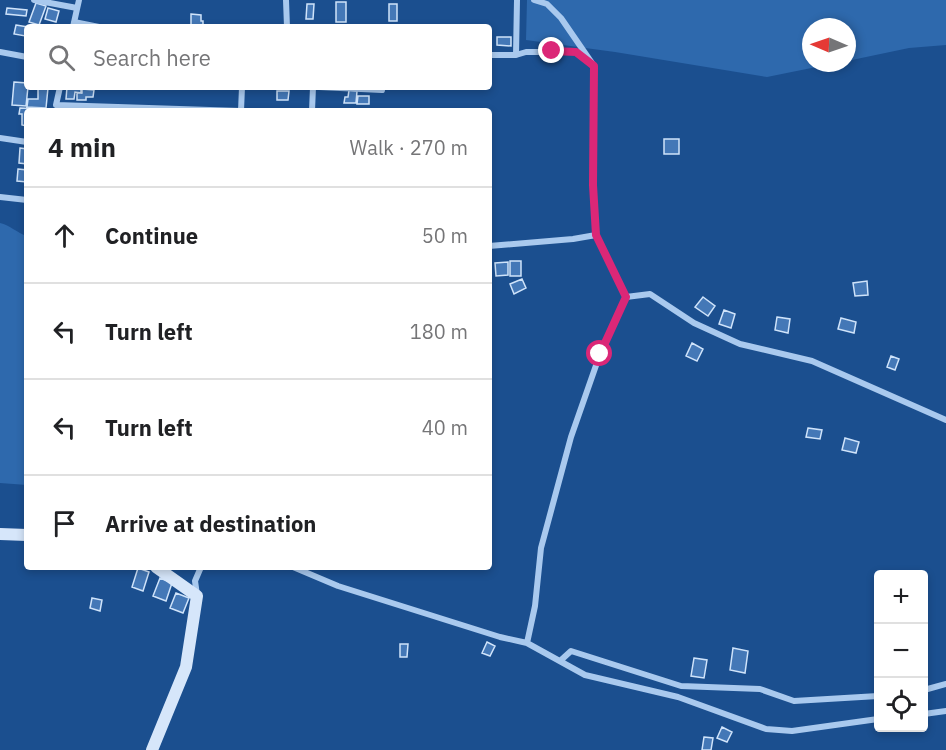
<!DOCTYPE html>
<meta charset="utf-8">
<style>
body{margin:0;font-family:"IBM Plex Sans",sans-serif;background:#f2f2f2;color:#202124}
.controls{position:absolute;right:18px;bottom:18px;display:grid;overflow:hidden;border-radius:6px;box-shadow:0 3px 9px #0003}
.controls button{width:54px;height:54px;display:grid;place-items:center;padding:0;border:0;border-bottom:2px solid #e0e0e0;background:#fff;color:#202124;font:30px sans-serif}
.compass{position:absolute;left:802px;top:18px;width:54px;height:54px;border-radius:50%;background:#fff;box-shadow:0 3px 9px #0003;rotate:272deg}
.stop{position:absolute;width:18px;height:18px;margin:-14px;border:4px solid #db2777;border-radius:50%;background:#fff}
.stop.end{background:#db2777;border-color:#fff;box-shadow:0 2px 6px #0008}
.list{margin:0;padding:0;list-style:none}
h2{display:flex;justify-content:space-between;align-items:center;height:78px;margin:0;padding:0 24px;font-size:26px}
h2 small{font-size:20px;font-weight:400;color:#757577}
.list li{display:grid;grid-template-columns:39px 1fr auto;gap:18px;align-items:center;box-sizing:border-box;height:96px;padding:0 24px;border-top:2px solid #e0e0e0}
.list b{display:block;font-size:22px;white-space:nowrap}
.list em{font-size:20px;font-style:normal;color:#757577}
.icon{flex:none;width:33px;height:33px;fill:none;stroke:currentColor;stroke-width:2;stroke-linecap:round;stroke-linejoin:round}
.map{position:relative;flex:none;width:946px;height:750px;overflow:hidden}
.search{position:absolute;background:#fff;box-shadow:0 3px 9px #0003;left:24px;top:24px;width:468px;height:66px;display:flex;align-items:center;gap:15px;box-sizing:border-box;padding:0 21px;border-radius:6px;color:#757577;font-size:22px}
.panel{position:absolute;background:#fff;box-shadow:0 3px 9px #0003;left:24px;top:108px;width:468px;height:462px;border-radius:6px}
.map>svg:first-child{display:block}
</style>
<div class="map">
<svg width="946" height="750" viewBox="0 0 946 750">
<rect width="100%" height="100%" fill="#1b4f8f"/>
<path fill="#2e69ad" d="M527,0H946V45L909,48L847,61V27H811V63H836L767,77L615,52L526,40Z
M0,223C10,225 17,233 27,236V485L0,483Z"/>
<path fill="#4478b7" stroke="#cfe3fa" stroke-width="1.5" d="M336,2H346V22H336Z
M36,3L46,6L39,25L29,22Z
M307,4H314L313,19H306Z
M389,4H397V21H389Z
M7,8L27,10L26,16L6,14Z
M48,8L59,11L56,22L45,19Z
M191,14L201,15V21H203V27H191Z
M16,25L28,27H27V40H25L26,36L14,34Z
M497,37H511V46L497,45Z
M14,82L27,83V87H28L26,106L12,105Z
M38,87L48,88L46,108L27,107L28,99H38Z
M67,87H75V89H81V93L75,92L74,99H66Z
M82,89L94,90L93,97H86V100H77V93H82Z
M349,90L357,91L356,103H344L345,97H348Z
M277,91H289L288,100H277Z
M358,96H369V104H357Z
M20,108L41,109V111H27V126L22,125V114H19Z
M664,139H679V154H664Z
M20,148L27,149V164L19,163Z
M18,169L27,170V182L17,181Z
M510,261H521V276H510Z
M508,262V275L496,276L495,263Z
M522,279L526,288L514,294L510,284Z
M867,281L868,295L855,296L853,283Z
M703,297L715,306L708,316L695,307Z
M724,310L735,314L731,328L719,324Z
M777,317L790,319L788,333L775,330Z
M841,318L856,322L854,333L838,329Z
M692,343L703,349L697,361L686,356Z
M891,356L899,359L895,370L887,367Z
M808,428L822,430L820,439L806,437Z
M845,438L859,442L856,453L842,450Z
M138,568L149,572L143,591L132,587Z
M160,578L172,583L166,601L153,596Z
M176,593L189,598L183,613L170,608Z
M92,598L102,600L100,611L90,608Z
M487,642L495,646L490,656L482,653Z
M400,644H408L407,657H400Z
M733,648L748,651L745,673L730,670Z
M694,658L707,660L704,678L691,676Z
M722,727L732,732L727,742L717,738Z
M704,737L713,738L711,750H702Z"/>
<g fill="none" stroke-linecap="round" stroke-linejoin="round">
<path stroke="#a9c9ee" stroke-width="6" d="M34,0L77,8
M286,0L287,27
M74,22L99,27
M73,27L79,0
M0,52L27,57
M489,55H516L526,52H577L589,62
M516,55L517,0
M60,87L56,105L241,111L242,87
M319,87L382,90
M312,111L313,87
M0,138L27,142
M0,197L27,200
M489,246L573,239L596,235
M626,297L650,294L694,323L740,344L812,361L946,420
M293,567L338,586L500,637L527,643L535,606L541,548L571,437L600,354L626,297L596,235L593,185L594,66L561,18L547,4L534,0
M197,595L195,581L201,567
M527,643L585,675L678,697L766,729L792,731L878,719
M560,661L571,651L681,686L760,689L794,701L878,696
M924,690L946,684
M924,714L946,711"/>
<path stroke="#d6e6fa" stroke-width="12" d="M0,534L27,535
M152,750L186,667L197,596L156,567"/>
</g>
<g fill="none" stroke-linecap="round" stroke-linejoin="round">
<path stroke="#db2777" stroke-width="8" d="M552,51L576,52L594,66L593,185L596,235L626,297L600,354"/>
</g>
</svg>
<div class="controls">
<button>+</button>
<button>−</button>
<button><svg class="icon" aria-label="locate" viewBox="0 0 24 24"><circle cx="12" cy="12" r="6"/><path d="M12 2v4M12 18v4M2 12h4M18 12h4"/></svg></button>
</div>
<svg class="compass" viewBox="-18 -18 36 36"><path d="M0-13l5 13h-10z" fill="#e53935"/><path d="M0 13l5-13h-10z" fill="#757577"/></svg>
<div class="stop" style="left:600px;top:354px"></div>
<div class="stop end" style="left:552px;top:51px"></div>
<div class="search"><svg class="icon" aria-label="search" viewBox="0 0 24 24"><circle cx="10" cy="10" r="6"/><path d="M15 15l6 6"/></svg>Search here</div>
<section class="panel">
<h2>4 min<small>Walk · 270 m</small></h2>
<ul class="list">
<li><svg class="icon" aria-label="ahead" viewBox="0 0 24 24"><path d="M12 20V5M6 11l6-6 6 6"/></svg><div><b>Continue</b></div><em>50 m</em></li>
<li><svg class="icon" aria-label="left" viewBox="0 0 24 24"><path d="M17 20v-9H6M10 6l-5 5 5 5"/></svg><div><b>Turn left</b></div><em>180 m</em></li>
<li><svg class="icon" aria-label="left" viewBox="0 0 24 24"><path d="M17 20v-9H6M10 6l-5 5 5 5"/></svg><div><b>Turn left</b></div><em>40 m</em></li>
<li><svg class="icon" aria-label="arrive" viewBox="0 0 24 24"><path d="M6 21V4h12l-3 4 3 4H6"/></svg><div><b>Arrive at destination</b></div></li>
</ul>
</section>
</div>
